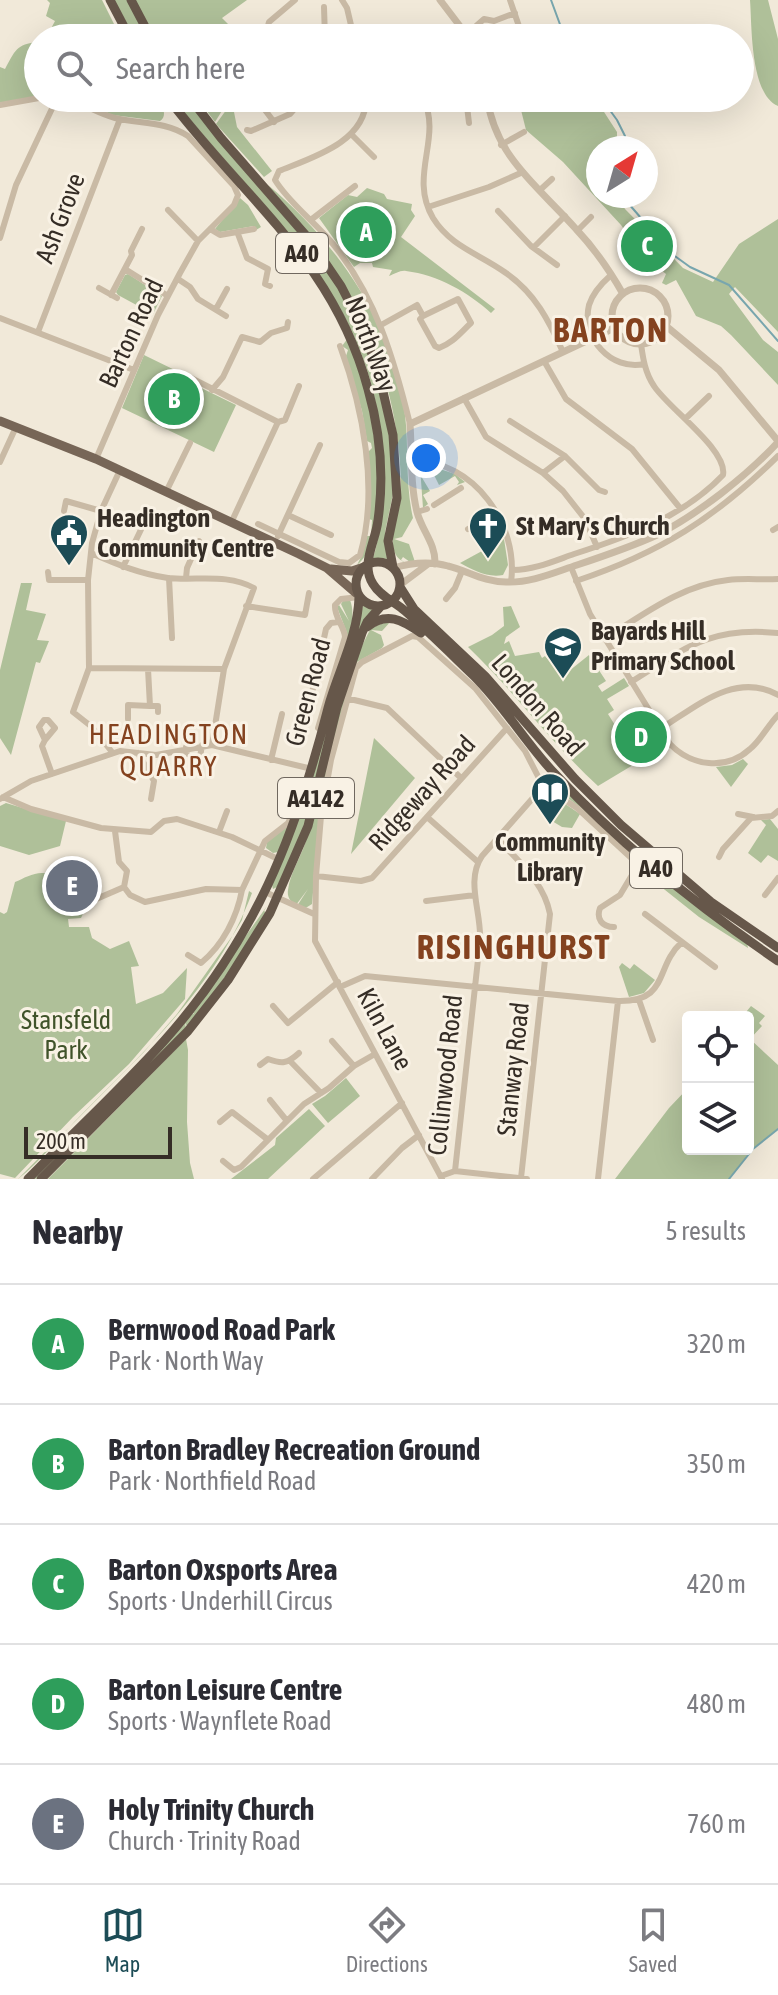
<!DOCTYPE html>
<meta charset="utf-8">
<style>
body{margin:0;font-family:"Asap Condensed",sans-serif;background:#f2f2f3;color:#2b2b33}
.controls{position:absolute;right:24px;bottom:24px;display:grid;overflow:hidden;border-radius:8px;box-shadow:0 8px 32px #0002}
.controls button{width:72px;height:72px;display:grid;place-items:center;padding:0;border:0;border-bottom:2px solid #e1e1e2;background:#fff;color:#2b2b33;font:40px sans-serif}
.compass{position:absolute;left:586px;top:136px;width:72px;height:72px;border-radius:50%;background:#fff;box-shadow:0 8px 32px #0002;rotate:37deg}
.scale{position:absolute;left:24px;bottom:20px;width:148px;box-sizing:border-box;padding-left:8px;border:4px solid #352d26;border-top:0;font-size:22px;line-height:28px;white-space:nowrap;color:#352d26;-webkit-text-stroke:6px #f9f2e5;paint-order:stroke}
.you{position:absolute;left:426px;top:458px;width:28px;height:28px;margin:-20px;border:6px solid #fff;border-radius:50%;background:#1a73e8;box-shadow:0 0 0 12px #1a73e833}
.badge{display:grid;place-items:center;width:52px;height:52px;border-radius:50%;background:#1c4c56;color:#fff;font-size:26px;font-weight:700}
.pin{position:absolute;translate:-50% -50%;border:4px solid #fff;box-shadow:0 2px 8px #0006}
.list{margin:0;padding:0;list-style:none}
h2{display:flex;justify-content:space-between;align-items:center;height:104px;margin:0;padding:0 32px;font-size:34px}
h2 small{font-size:26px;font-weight:400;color:#7c7c81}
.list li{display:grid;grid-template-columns:52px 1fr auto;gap:24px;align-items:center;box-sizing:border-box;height:120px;padding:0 32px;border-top:2px solid #e1e1e2}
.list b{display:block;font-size:30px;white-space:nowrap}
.list p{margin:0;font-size:26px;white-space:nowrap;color:#7c7c81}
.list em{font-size:26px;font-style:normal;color:#7c7c81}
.icon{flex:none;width:44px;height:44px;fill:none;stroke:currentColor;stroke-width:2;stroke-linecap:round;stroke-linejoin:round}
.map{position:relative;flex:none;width:778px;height:1179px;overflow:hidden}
.search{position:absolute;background:#fff;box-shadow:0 8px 32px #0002;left:24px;right:24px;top:24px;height:88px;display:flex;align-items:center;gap:20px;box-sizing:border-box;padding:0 28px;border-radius:44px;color:#7c7c81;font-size:30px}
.sheet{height:704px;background:#fff}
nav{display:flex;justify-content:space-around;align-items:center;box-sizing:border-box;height:112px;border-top:2px solid #e1e1e2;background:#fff;font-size:22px;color:#7c7c81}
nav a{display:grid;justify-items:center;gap:4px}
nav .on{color:#1c4c56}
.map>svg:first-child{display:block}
</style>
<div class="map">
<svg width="778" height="1179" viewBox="0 0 778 1179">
<rect width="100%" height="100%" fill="#f1e9d9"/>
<path fill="#afc099" d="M47,0H102L121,38H46L55,21L46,16L50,3Z
M114,0H129L148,38H135Z
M134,0H247L222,18L242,38H156Z
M750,0H768L778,39V106C750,94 752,27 750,0Z
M38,42V96L0,103V67L5,69C15,51 16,44 38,42Z
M72,98H159C162,105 168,116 160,121L113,115Z
M173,98H187L320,258L352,311L372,361L391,443L393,494L385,532L387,559L373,558C384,525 380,494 379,461C378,441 379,419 375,400C349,275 247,194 173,98Z
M197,98H230L215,122Z
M518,98H595L617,132V139L610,148H598V196H617L625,209L683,268L713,282L739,244L778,219V332L735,287L729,294L763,340L778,352V385L731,335L721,326L696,316L676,280L666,285L662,283L666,274L642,255L621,225L563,162L526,130Z
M232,102L237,127L272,171L264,177L216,124Z
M268,185C335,241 394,322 405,415C409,447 405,484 413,518L402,537L394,539L409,544L415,562H410L403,557L401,560L406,563C380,553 400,515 401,496C402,439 389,380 367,328Z
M367,188L384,194L387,199L412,204L411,210L415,216L401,237L495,309L491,313C468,292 438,275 406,271C400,270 395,274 389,276L392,270L373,267L372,263H360L354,267L319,218L348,195L357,197Z
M240,198L248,205L261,227L256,230L254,226L220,232L215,229Z
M128,274L162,296L153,314L118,295L116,292L125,275Z
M348,338C355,358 363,377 368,397C377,433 390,540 357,565L362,555L365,536H371L372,520L369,519L366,534L370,502L368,452L372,448L371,443L367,441L362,411L346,356L348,350L342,346Z
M144,355L189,377L187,381L236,405L214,452L122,408Z
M425,464L455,474L465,482L457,485L459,482L455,476L439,485L430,467L423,468L421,476L430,491L423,495L428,504L423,508L420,467Z
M504,539L508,565L503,575C487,578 473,570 460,563Z
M21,583H32L26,610L46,614L37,640L49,641L40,663L36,662L11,755L0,738V670Z
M350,600C360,624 336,670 330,694C315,747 307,804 278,852L273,853L266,848L267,842L291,822L312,760L329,691L345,642L347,633L337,607L339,605L349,621L341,604L343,601Z
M363,605L373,610L365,619L309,816L277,887L273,889L272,885L309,790L335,694L356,636Z
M511,606L520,627L506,637L504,644L509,641L515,656L539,652L542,658L545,656L553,665L569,671L589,655L606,681L598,686L602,692L624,678L629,686L607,699L614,710L608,714L638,762L598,786C551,743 514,691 468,647L492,635L504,626L503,607Z
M392,620L382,631L371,630L381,635L384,645L382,648L357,662C330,740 319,822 312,904L304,909L297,906L308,889L296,905C290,901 287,897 288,890C290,873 302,855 307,838C328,768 336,692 371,628Z
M374,738L415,778L351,854Z
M743,759L748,764L731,787L716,767L732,765Z
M565,789L747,943L748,948L699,917L660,886L661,881L581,808L561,793Z
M552,795L580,814L572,828L562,827L552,821L555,817L543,806Z
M6,803L66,821L60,846L29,855L0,846V806Z
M770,819L778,829V861L768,855L761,863L748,853L766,825L761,820Z
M72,866L91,874L89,881L92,885L90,899L81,918L68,919L69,927H89L92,938L110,949L129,941L139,966L131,967L136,1004L163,993L187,968L185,999L129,1064L73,1117L15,1178L0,1174V912L4,914L7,912L15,882C24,878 34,872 44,873C53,874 56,877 65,875Z
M249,891L252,893C219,982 148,1048 82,1114C61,1135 41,1161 18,1179L144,1052L177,1014L233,935L242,920Z
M267,906L264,911L267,913L238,961L187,1026L185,1023L186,1028L36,1179H32L191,1013L194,1014L192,1011Z
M622,963L630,969L634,964L655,980L644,993L629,997L619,967Z
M751,1006L765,1016L759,1023L762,1026L750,1039L778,1065V1129L753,1149L729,1179H615L669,1108L688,1088V1149H748V1017H742Z
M186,1039L188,1050L187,1122L190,1163L194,1179H48Z
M346,1078L360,1096L328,1123L312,1104L325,1096Z
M309,1109L325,1126L268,1179H231L275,1145L276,1138Z"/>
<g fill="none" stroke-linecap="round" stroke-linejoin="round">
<path stroke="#78a6ae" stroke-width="2" d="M551,0L565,38
M601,98L617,120L625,136L626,145L623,148
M622,196L672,254L690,267L729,285L778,341
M729,1179L753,1149L778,1129"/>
<path stroke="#c9baa5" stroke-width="6" d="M342,0L347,8L354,38
M510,0L523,38
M324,7L325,38
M267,29L269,22L295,0
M467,34L484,19L494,21L515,13
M61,98C80,101 96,113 115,118C140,124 165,121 188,136L234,186L238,195L234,205L198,241L180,273L158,315L96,459
M256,98L274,122
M338,98L342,102
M366,98C367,142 311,158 279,171L275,180C289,203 315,222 333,244C376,297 394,359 410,424
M423,98C443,138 408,175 433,218C451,247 480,254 506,273C535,293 549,321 563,352
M466,98L469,123
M0,105L39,98
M247,130L251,131L290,114L304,98
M351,134L374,157
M501,145L524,132
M540,190L552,179
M428,207L489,187L523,172
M168,210L198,241
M498,211L531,246L557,265
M312,219L355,186
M210,229L220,235L254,229
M578,230L591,217
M238,234L247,258L268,269L265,284L270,286
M0,238L16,185L57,98
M534,247L565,216
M125,269L168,296
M611,275C602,283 593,292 589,305C581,338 611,371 644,364
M178,279L190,287L198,299L226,316
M99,288L117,298
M111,295L132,255L131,251L142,229
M216,309L227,289
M0,318L134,370
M381,325L417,305L423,316L420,319L435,346L439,348C454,342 460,333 471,323L458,299L423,316
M38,332L120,119
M544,361L566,399L632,449L680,508
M191,378L278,422L231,523
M212,390L223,377L242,337L260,342L271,333L287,328L288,322
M464,398L486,437L543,473L563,491L585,519L597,547
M685,419L709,396
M510,421L565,456L543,473
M278,422L285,420L299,386
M565,456L599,490L605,492
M413,461C474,460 519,525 511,582
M0,462L16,427
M166,492L190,443
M434,505L461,488
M64,511L66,501L101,511
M417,512L427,509
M288,515L331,535
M258,524L339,562L349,563L360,555C379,490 363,408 340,346
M468,529L496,513
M773,530L778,527
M278,536L320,445
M91,553C116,564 140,574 168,578C197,581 227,573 254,588L224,669L212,745
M123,567L147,517
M571,567L590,614L670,744C691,766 726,771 750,749C761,740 768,725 778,715
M513,570C534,570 554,561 574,554C627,537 683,517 723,475C728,450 668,408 654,386C645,373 643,358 641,344
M48,572L49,580H88
M169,578L172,638
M186,578L187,568L199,541
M576,581C660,553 715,518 778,456
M446,599L455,588L462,571
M246,606L305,615L309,593
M604,639C643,615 681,585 728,580C745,578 761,580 778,579
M89,668L224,669
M148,669L150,706H158V712
M631,682C685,648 711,626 778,633
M346,698L387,708L461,778
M128,719V705L150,706
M302,726L306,720L326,629L331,623L338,622
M318,728L345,637C344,625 334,618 335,605L341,599L359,597
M660,729C696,707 735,671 778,695
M45,740L55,728L48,720H44L39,727L45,740L42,746L52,774
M112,752L92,727L73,712L89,668L88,580L92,543L101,511L120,470
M138,753L154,781L151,799
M176,757L187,754L186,747
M271,760L282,714
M198,770L202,745
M3,797L31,809L101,828L151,832L164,821L177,819L232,837L280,860
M0,799L31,781L120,751L156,755L212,745L308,768
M738,814L753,817
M427,817L478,862
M115,831L119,862L127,871L124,887
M219,832L227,811
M497,838C518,861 544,882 550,914L521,1178
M719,857L723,849L751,818L772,816L778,811
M316,876L361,881L372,878L507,728
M124,887L130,895L145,902L206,889L242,890
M242,890L265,841L288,823L292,815
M265,892L314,914
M765,895L778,878
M94,900L124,887
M426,901L475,895
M645,914L715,967
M614,927C602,927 596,919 600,908L620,895L638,865
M188,955L201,963C223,945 237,917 242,890
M340,987L365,976L618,1001C670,1002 654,967 682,942
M639,1000L653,1040
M273,1006L288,1023L338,982
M332,1041L354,1066
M290,1061L321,1093
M260,1065L268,1059C282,1064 287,1064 299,1053
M270,1100L287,1121
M220,1122L232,1112L267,1139
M223,1161L234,1170L241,1167L304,1104L329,1088L354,1066L375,1054
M455,1171L480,941C482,913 465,881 482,856L554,774
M441,1176L455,1171L527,1179
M313,1179L402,1103
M372,1179L402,1148L419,1135
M442,1179L315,941L316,876L321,816L331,760L356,668L362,662L412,636L418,637L475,688L525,751L543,786L577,808L653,878L655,886
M598,1179L618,1001"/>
<path stroke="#c9baa5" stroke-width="7" d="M440,0L469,38
M487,98C496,158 538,186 576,229C594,248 610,271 623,294
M612 316a28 28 0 1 1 56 0a28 28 0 1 1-56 0Z
M666,326L719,370L778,441
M435,564C436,544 422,531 417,512C410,484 412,453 410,424L612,329
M393,568C410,563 431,561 448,566C468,571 484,582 506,582C531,583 553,573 577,565C604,556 631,547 657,535C698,514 747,476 778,442
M400,585L428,564"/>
<path stroke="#776657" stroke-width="9" d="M0,421L96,459L299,554L327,568L356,593
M331,569L352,571L364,567"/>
<path stroke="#66574a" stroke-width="9" d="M110,0L130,38
M131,0L151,38
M168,98C243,198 334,261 368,389C380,431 384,477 378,520C376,541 360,564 373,584C380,596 395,602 405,611C429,632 452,655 475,677C505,707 527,745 556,775C621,845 699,907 778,961
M190,98L221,138L309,239L341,286L360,323L378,370L393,435L397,498L388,541L393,567
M356 584a22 22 0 1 1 44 0a22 22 0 1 1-44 0Z
M400,587L414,609L485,676L575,779L621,825L711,902L778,948
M367,627C387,611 402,620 421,633
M28,1179C73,1133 121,1089 164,1041C255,939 295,838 328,708C338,671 358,636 359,597
M41,1179L188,1031L228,980L270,913L308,826L337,707L362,633L367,622L381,606"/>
</g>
<defs>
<symbol id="church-pin" viewBox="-11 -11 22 30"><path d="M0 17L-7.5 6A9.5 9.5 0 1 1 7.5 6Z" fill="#1c4c56" stroke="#f9f2e5"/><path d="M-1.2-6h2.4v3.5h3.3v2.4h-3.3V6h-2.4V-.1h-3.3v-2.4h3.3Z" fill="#fff"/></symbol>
<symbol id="civic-pin" viewBox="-11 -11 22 30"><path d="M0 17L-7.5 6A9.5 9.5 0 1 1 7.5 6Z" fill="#1c4c56" stroke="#f9f2e5"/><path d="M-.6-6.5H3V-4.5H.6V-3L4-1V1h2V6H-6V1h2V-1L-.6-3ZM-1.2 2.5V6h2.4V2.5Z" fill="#fff"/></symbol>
<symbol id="school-pin" viewBox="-11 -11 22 30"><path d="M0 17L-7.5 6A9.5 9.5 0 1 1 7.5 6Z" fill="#1c4c56" stroke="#f9f2e5"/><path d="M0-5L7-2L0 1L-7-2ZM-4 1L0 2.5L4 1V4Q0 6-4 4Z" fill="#fff"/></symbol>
<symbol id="library-pin" viewBox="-11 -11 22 30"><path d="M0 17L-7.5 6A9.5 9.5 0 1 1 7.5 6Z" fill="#1c4c56" stroke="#f9f2e5"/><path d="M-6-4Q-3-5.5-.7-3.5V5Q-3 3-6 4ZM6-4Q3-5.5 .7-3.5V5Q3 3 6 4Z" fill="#fff"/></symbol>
</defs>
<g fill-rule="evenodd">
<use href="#church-pin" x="466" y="504" width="44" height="60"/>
<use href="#civic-pin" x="47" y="511" width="44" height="60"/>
<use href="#school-pin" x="541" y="624" width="44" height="60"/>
<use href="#library-pin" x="528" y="770" width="44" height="60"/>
</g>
<g text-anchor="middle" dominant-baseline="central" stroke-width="6" stroke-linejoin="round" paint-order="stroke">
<g fill="#f9f2e5" stroke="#70685f" stroke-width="2">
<rect x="276" y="233" width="52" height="40" rx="6"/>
<rect x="278" y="778" width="76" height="40" rx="6"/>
<rect x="630" y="848" width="52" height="40" rx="6"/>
</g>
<g font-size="24" font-weight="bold" fill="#352d26">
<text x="302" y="253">A40</text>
<text x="316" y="798">A4142</text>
<text x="656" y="868">A40</text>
</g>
<g font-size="26" fill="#352d26" stroke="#f9f2e5">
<text transform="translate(60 218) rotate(-69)">Ash Grove</text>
<text transform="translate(131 333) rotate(-65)">Barton Road</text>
<text transform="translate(371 344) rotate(69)">North Way</text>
<text transform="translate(308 692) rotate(-75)">Green Road</text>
<text transform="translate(538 705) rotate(49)">London Road</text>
<text transform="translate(422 793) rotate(-48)">Ridgeway Road</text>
<text transform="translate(385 1029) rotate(62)">Kiln Lane</text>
<text transform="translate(513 1069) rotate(-84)">Stanway Road</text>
<text transform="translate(445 1075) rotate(-84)">Collinwood Road</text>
</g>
<g font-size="26" font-weight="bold" fill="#352d26" stroke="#f9f2e5" text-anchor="start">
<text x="97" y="518">Headington<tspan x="97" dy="30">Community Centre</tspan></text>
<text x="516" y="526">St Mary's Church</text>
<text x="591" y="631">Bayards Hill<tspan x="591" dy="30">Primary School</tspan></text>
<text x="550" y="842" text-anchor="middle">Community<tspan x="550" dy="30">Library</tspan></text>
</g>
<g font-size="26" fill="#40532a" stroke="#f9f2e5">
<text x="66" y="1020">Stansfeld<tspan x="66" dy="30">Park</tspan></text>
</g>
<g font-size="28" letter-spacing="2" fill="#84421f" stroke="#f9f2e5">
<text x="169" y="734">HEADINGTON<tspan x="169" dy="32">QUARRY</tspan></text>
</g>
<g font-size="34" font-weight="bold" letter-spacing="2" fill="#84421f" stroke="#f9f2e5">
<text x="611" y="329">BARTON</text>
<text x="514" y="946">RISINGHURST</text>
</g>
</g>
</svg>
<div class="controls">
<button><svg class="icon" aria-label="locate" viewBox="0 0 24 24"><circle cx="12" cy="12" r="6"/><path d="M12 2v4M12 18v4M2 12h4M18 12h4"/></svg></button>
<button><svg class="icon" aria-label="layers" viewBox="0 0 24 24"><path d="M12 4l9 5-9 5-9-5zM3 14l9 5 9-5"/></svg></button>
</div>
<svg class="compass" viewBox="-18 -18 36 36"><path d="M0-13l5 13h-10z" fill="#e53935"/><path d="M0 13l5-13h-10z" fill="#7c7c81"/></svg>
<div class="scale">200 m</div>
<div class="you"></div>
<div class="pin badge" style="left:366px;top:232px;background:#2e9e5b">A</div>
<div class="pin badge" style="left:174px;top:399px;background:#2e9e5b">B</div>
<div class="pin badge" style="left:647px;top:246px;background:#2e9e5b">C</div>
<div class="pin badge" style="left:641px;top:737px;background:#2e9e5b">D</div>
<div class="pin badge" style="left:72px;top:886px;background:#6b7280">E</div>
<div class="search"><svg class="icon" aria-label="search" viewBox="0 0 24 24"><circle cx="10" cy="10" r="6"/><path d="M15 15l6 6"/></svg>Search here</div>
</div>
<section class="sheet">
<h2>Nearby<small>5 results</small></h2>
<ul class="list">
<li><span class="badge" style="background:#2e9e5b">A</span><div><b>Bernwood Road Park</b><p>Park · North Way</p></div><em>320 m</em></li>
<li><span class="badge" style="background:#2e9e5b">B</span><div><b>Barton Bradley Recreation Ground</b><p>Park · Northfield Road</p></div><em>350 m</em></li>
<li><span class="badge" style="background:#2e9e5b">C</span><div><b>Barton Oxsports Area</b><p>Sports · Underhill Circus</p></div><em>420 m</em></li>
<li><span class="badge" style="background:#2e9e5b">D</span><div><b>Barton Leisure Centre</b><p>Sports · Waynflete Road</p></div><em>480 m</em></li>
<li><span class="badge" style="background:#6b7280">E</span><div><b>Holy Trinity Church</b><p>Church · Trinity Road</p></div><em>760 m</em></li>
</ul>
</section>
<nav>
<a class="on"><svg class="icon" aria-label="map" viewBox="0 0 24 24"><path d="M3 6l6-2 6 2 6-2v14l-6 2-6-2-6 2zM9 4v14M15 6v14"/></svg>Map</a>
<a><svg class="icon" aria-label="directions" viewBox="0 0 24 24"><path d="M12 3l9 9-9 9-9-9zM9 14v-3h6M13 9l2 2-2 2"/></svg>Directions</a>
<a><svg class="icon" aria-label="saved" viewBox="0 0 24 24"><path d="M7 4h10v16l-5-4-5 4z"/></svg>Saved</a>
</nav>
